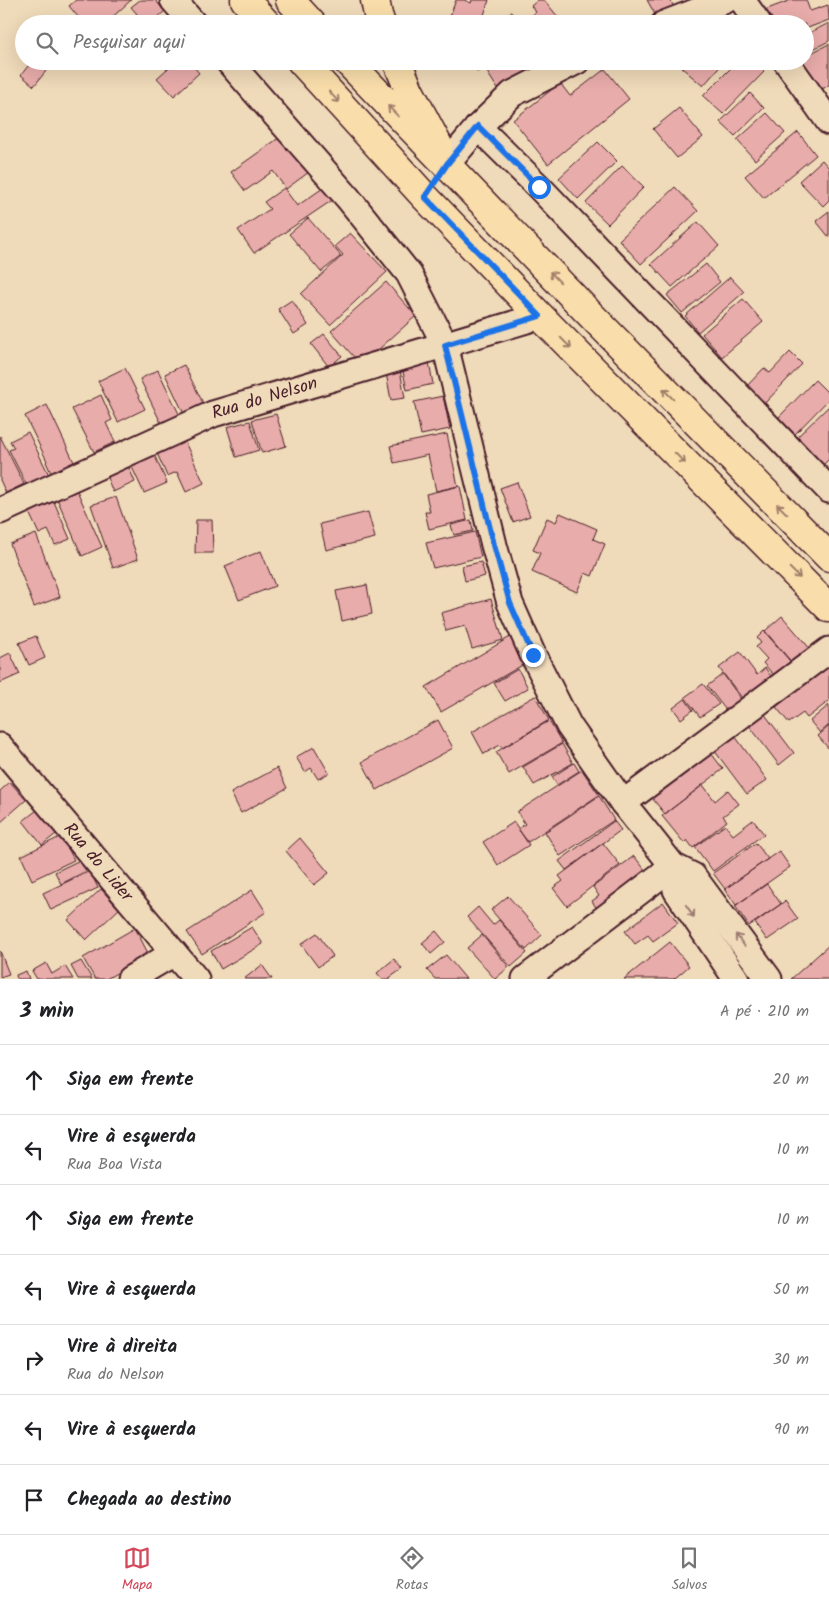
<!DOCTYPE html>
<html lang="pt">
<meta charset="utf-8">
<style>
body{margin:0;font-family:Kalam,sans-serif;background:#f2f2f2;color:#202124}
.stop{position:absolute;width:15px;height:15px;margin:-11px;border:4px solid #1a73e8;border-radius:50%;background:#fff}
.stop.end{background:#1a73e8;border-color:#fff;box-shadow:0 1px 5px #0008}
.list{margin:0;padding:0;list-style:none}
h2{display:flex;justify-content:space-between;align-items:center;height:65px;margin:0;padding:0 20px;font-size:21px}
h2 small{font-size:16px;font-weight:400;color:#757577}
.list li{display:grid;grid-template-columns:32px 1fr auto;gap:15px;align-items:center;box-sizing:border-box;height:70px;padding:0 20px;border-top:1px solid #e0e0e0}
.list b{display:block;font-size:19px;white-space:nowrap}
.list p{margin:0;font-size:16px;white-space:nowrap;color:#757577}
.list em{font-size:16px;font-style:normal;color:#757577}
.icon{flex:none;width:28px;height:28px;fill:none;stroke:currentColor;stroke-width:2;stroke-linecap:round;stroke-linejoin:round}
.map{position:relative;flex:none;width:829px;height:979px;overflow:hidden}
.search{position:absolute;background:#fff;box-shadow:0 5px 20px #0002;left:15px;right:15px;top:15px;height:55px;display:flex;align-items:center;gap:12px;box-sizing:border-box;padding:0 18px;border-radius:28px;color:#757577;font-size:19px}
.sheet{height:555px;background:#fff}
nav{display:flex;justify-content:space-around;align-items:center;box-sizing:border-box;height:70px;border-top:1px solid #e0e0e0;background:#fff;font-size:14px;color:#757577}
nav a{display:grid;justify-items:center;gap:2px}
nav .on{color:#d1495b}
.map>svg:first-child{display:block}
</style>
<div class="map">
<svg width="829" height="979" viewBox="0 0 829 979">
<rect width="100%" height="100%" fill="#efdab9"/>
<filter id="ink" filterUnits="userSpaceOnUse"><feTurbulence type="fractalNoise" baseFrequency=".02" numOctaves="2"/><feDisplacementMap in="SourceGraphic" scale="10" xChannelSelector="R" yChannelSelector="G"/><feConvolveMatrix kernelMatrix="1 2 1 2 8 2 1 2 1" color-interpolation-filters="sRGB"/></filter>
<g filter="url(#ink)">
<path fill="#e8acaa" stroke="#4a1f2b" d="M76,0H131L105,24H84L69,6Z
M140,0H155L165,11L150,24H136L131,19L137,14L131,7Z
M456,0H464L471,3L472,0H489L481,24H447Z
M538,0H544L559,18L551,24H522L536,12L531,6Z
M647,0H670L678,13L660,23Z
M791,0H806L810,11L828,5L829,20L805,29V24H767L762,11Z
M511,12L518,24H491V23Z
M829,23V41L805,53V35Z
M829,44V85L817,92L801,61H805V56Z
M32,61H34L46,71L34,86L21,75Z
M176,61H189L199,73L174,96L157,78Z
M471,61H497L477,72Z
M504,61H529L534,69L499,91L487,72Z
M686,61H725L703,86L681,67Z
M738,61H753L764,72L723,114L703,96Z
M605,69L629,99L548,164L513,120L560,83L570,96Z
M750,93L764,108L735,136L720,122Z
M679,108L703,137L677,158L653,129Z
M767,113L785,133L755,160L737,140Z
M798,132L816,155L764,198L745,176Z
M283,135L309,172L286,189L273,171L245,191L231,172Z
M598,142L617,161L578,199L559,178Z
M822,160L829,168V200L823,206L799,181Z
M622,166L644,187L608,224L586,203Z
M326,186L334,199L254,253L238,230L270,209L264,202L284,188L297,206Z
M675,187L698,211L641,264L619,240Z
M829,211V237L816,221Z
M308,218L341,256L321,272L289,234Z
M698,222L719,246L672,287L651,264Z
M350,233L387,272L330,325L301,294L343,255L335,246Z
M706,264L720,282L682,313L667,295Z
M730,277L744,292L698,332L685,316Z
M386,282L416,316L361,365L331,331Z
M743,299L763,322L722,357L702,334Z
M292,300L308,325L294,334L278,309Z
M324,334L342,356L329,367L311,344Z
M790,352L802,364L764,404L746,387L764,368L770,373Z
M429,362L433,384L407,390L402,367Z
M184,365L204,405L184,414L165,374Z
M125,368L145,409L118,422L98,381Z
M158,370L180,416L162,425L140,379Z
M400,370L405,398L391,400L386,373Z
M815,380L829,394V399L795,434L778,418Z
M101,395L112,420L106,423L115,442L94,452L72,409Z
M443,396L450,429L421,435L414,402Z
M47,405L74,462L51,473L46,462L47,461L25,416Z
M829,406V459L823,465L796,438Z
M276,414L286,446L262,453L252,420Z
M250,421L259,450L236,457L227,427Z
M28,432L49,475L27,486L9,450L14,448L10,441Z
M447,434L458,486L436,491L428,455L394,463L390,446Z
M0,436L24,484L6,493L0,480Z
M183,438L204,483L186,492L177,472L167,476L156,451Z
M153,452L167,483L144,493L130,463Z
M127,463L135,482L113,492L105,473Z
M517,482L530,516L513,522L500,488Z
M75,486L102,547L82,556L55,494Z
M460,486L467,520L429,529L425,512H430L426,494Z
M52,497L70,539L55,545L48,530L39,534L27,508Z
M116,497L138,559L113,568L91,505Z
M368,512L375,538L326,550L320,524Z
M560,513L597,529L593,539L605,544L592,576L585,573L577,592L532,572L540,553L533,550L547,518L556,522Z
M196,520H212L213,553H195Z
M471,520L473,531L454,535L451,525Z
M475,532L481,557L433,568L426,543Z
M36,534L60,597L34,607L10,544Z
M261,551L275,586L239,600L225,566Z
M481,562L485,576L465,581L462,566Z
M367,585L372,614L342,621L336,591Z
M491,599L503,640L472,649L465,626L446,631L441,613Z
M782,616L812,651L795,666L765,631Z
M764,631L795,667L779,681L763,663L767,659L756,647L761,643L757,638Z
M36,636L45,658L29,665L19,643Z
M510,637L526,663L441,712L426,687Z
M740,652L757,675L765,668L775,681L746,703L719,668Z
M10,653L20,674L0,683V658Z
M829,666V701L807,718L803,713L789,723L776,707Z
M518,669L528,688L505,701L494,683Z
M723,674L744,703L729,714L707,686Z
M703,684L719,704L700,717L685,697Z
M535,696L549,720L502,748L500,745L484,754L472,732Z
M685,699L693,710L681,719L673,708Z
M829,705V725L820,733L810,721Z
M763,712L794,753L779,765L748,724Z
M438,720L453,748L377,790L362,762Z
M549,721L562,743L509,774L496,752Z
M829,726V749L818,736Z
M735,736L767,780L747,794L714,750Z
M562,744L573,763L534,785L523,767Z
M314,747L329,773L318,779L311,768L305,772L296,757Z
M711,753L723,769L665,814L652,798Z
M574,763L579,771L557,785L552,777Z
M277,768L287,788L241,813L231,793Z
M582,770L599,795L528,842L518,829L525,824L517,812Z
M10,782L26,800L1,822L0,820V791Z
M703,785L715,801L728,790L739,804L723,816L727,821L693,848L687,840L684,843L662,816Z
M599,796L614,820L560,856L545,832Z
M37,810L56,834L42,845L23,821Z
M753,820L764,834L713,871L695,847L725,825L733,835Z
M614,821L621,830L566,870L559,861Z
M514,822L529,845L498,865L483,842Z
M62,836L74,860L32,880L21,856Z
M300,838L329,873L314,885L286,851Z
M603,843L620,865L567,906L553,888L563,881L559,876Z
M756,843L768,859L725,889L713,873Z
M779,851L790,867L736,905L725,889Z
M634,856L646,871L597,909L592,901L599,896L593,887Z
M80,860L86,871L61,884L55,872Z
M90,871L98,888L51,910L43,893Z
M767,884L781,904L749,926L735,906Z
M101,889L119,909L86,940L68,920Z
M252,890L266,912L202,954L187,932Z
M508,896L542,935L526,950L491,910Z
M785,901L798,919L767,940L755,923Z
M663,902L678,923L653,941L648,935L635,944L625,931Z
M478,907L493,925L499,920L527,953L511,967L467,917Z
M252,927L263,944L221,969L211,951Z
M135,928L149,955L106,979H95L83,958Z
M436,931L445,942L431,954L422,943Z
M317,933L333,956L318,967L301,944Z
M482,935L509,967L495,979L467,948Z
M670,942L689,966L674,979H624Z
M829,945V979H791Z
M0,951L9,974L0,977Z
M446,955L466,979H435L427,970Z
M394,959L402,969L388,979H382L377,973Z
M81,961L92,979H78L71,966Z
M46,963L52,974L65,966L73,979H37L32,971Z
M262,965L272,979H244Z
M26,971L29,979H17L16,975Z"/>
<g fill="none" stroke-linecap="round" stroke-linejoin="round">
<defs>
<g id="minor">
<path d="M173,0L194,24"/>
<path d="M742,0L759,24"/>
<path d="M664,24L726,0"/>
<path d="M228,61L348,198L409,274L445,345L494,545L510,603L533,655L569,726L623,803L673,866L693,876L769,979"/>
<path d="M786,61L829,122"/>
<path d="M478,127L539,187L829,490"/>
<path d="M447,164L478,127L512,94L577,61"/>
<path id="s1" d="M0,511L213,414L540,316"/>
<path id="s2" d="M0,746L196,979"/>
<path d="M623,803L829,650"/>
<path d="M673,866L676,890L736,979"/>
<path d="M130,979L174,953"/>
<path d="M525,979L673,866"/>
</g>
<path id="major" d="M245,0L267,24
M290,0L312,24
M375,0L378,15L381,24
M301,61L425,197L540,316L829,608
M347,61L584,308L829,557
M397,61L409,90L438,145"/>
</defs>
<use href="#minor" stroke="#4a1f2b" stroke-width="29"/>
<use href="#major" stroke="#4a1f2b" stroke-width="31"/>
<use href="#minor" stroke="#efdab9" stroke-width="25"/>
<use href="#major" stroke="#f9deab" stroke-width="28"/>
</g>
<defs><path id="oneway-shaft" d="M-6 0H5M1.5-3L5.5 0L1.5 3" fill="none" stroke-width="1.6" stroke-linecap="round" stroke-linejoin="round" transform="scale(1.25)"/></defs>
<g stroke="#a27e6b">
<use href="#oneway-shaft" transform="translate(334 97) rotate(48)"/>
<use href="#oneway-shaft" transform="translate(393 111) rotate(-134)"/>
<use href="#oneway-shaft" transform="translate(555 277) rotate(-134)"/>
<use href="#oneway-shaft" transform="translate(566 343) rotate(45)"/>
<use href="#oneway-shaft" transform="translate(668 394) rotate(-135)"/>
<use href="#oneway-shaft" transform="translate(680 458) rotate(45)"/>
<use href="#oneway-shaft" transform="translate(782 509) rotate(-135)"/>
<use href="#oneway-shaft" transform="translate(795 573) rotate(45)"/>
</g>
<g stroke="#9c7c72">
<use href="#oneway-shaft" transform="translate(690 911) rotate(56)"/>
<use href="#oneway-shaft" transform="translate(740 940) rotate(-127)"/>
</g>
</g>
<g fill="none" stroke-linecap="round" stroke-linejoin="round" filter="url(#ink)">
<path stroke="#1a73e8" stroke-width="6" d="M533,655L510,603L494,545L445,345L540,316L425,197L447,164L478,126L539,187"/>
</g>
<g text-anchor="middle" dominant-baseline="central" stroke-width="4.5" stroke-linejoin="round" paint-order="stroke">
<g font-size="18" fill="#4a1f2b" stroke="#efdab9">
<text stroke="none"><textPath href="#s1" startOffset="288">Rua do Nelson</textPath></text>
<text stroke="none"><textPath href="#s2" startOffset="152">Rua do Lider</textPath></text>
</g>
</g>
</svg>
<div class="stop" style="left:539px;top:187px"></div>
<div class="stop end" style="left:533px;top:655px"></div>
<div class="search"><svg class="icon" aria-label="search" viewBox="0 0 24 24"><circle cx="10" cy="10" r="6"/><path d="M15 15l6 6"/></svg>Pesquisar aqui</div>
</div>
<section class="sheet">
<h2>3 min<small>A pé · 210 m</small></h2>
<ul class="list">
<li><svg class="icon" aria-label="ahead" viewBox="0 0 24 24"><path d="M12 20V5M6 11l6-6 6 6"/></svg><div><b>Siga em frente</b></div><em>20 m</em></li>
<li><svg class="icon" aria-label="left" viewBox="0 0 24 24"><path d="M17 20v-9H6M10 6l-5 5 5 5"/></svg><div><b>Vire à esquerda</b><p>Rua Boa Vista</p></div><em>10 m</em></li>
<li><svg class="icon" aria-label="ahead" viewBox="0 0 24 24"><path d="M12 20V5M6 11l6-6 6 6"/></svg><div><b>Siga em frente</b></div><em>10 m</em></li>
<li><svg class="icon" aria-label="left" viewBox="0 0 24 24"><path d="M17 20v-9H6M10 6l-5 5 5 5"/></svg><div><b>Vire à esquerda</b></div><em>50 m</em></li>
<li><svg class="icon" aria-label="right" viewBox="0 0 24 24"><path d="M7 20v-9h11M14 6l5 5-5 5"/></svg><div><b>Vire à direita</b><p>Rua do Nelson</p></div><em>30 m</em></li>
<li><svg class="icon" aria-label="left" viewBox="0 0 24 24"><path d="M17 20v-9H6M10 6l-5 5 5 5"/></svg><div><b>Vire à esquerda</b></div><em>90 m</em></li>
<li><svg class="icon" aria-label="arrive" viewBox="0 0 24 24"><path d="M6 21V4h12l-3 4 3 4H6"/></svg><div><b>Chegada ao destino</b></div></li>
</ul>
</section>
<nav>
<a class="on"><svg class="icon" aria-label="map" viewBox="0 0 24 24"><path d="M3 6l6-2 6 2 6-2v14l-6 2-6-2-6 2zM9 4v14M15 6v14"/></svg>Mapa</a>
<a><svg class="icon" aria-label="directions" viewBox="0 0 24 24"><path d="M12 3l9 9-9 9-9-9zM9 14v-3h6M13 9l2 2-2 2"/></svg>Rotas</a>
<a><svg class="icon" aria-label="saved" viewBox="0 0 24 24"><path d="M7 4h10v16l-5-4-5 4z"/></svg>Salvos</a>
</nav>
